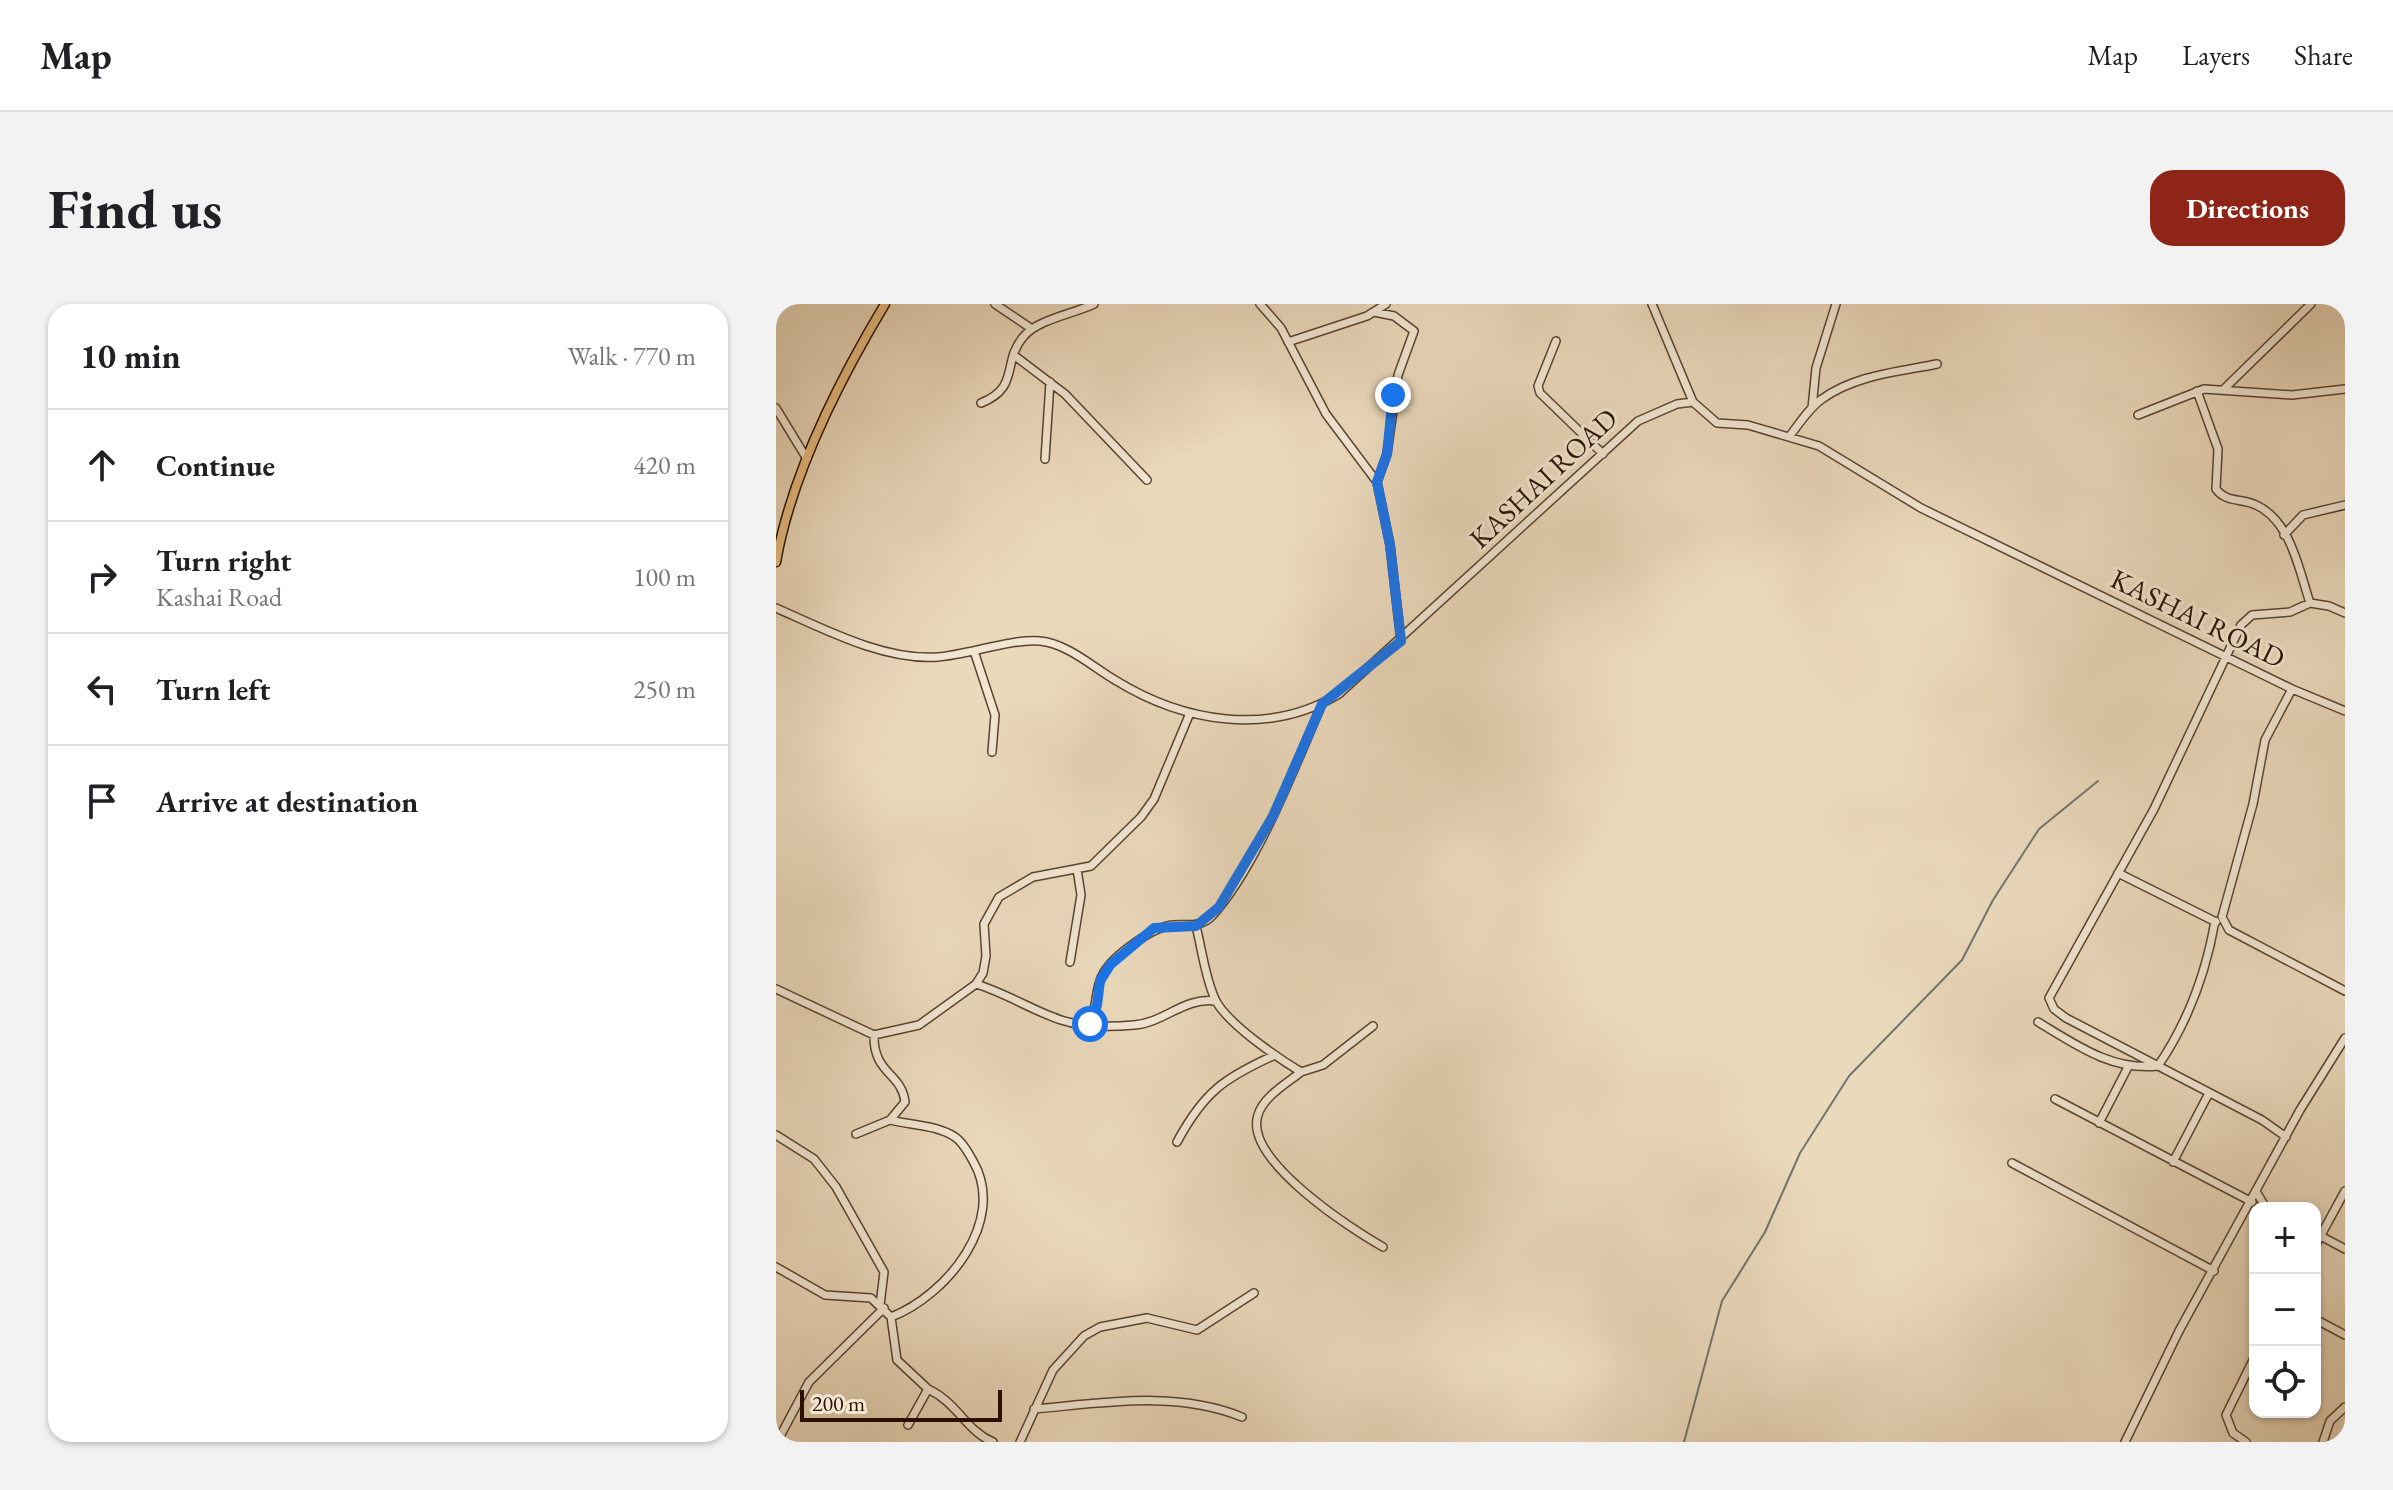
<!DOCTYPE html>
<meta charset="utf-8">
<style>
body{margin:0;font-family:"EB Garamond",serif;background:#f2f2f2;color:#202124}
.controls{position:absolute;right:24px;bottom:24px;display:grid;overflow:hidden;border-radius:16px;box-shadow:0 2px 6px #0004}
.controls button{width:72px;height:72px;display:grid;place-items:center;padding:0;border:0;border-bottom:2px solid #e0e0e0;background:#fff;color:#202124;font:40px sans-serif}
.scale{position:absolute;left:24px;bottom:20px;width:202px;box-sizing:border-box;padding-left:8px;border:4px solid #2a1100;border-top:0;font-size:22px;line-height:28px;white-space:nowrap;color:#2a1100;-webkit-text-stroke:6px #f2e6d3;paint-order:stroke}
.stop{position:absolute;width:24px;height:24px;margin:-18px;border:6px solid #1a73e8;border-radius:50%;background:#fff}
.stop.end{background:#1a73e8;border-color:#fff;box-shadow:0 2px 8px #0008}
.list{margin:0;padding:0;list-style:none}
h2{display:flex;justify-content:space-between;align-items:center;height:104px;margin:0;padding:0 32px;font-size:34px}
h2 small{font-size:26px;font-weight:400;color:#757577}
.list li{display:grid;grid-template-columns:52px 1fr auto;gap:24px;align-items:center;box-sizing:border-box;height:112px;padding:0 32px;border-top:2px solid #e0e0e0}
.list b{display:block;font-size:30px;white-space:nowrap}
.list p{margin:0;font-size:26px;white-space:nowrap;color:#757577}
.list em{font-size:26px;font-style:normal;color:#757577}
.icon{flex:none;width:44px;height:44px;fill:none;stroke:currentColor;stroke-width:2;stroke-linecap:round;stroke-linejoin:round}
.map{position:relative;flex:none;width:1569px;height:1138px;overflow:hidden;border-radius:24px}
header{display:flex;align-items:center;gap:48px;box-sizing:border-box;height:112px;padding:0 40px;background:#fff;border-bottom:2px solid #e0e0e0}
header strong{font-size:38px}
nav{display:flex;gap:44px;margin-inline-start:auto;font-size:28px}
.intro{display:flex;align-items:center;justify-content:space-between;box-sizing:border-box;height:192px;padding:0 48px}
h1{margin:0;font-size:56px}
.button{padding:20px 36px;border-radius:24px;background:#8f2418;color:#fff;font-size:28px;font-weight:700}
main{display:flex;gap:48px;padding:0 48px}
aside{flex:1;background:#fff;border-radius:24px;box-shadow:0 2px 6px #0004}
.map>svg:first-child{display:block}
</style>
<header>
<strong>Map</strong>
<nav><a>Map</a><a>Layers</a><a>Share</a></nav>
</header>
<div class="intro"><h1>Find us</h1><a class="button">Directions</a></div>
<main>
<aside>
<h2>10 min<small>Walk · 770 m</small></h2>
<ul class="list">
<li><svg class="icon" aria-label="ahead" viewBox="0 0 24 24"><path d="M12 20V5M6 11l6-6 6 6"/></svg><div><b>Continue</b></div><em>420 m</em></li>
<li><svg class="icon" aria-label="right" viewBox="0 0 24 24"><path d="M7 20v-9h11M14 6l5 5-5 5"/></svg><div><b>Turn right</b><p>Kashai Road</p></div><em>100 m</em></li>
<li><svg class="icon" aria-label="left" viewBox="0 0 24 24"><path d="M17 20v-9H6M10 6l-5 5 5 5"/></svg><div><b>Turn left</b></div><em>250 m</em></li>
<li><svg class="icon" aria-label="arrive" viewBox="0 0 24 24"><path d="M6 21V4h12l-3 4 3 4H6"/></svg><div><b>Arrive at destination</b></div></li>
</ul>
</aside>
<div class="map">
<svg width="1569" height="1138" viewBox="0 0 1569 1138">
<rect width="100%" height="100%" fill="#ebd9bc"/>
<filter id="stains"><feTurbulence type="fractalNoise" baseFrequency=".0025" numOctaves="4"/><feColorMatrix values="0 0 0 0 .2 0 0 0 0 .09 0 0 0 0 .02 0 0 0 .5 -.17"/></filter>
<radialGradient id="worn" r=".72"><stop offset=".6" stop-color="#630" stop-opacity="0"/><stop offset="1" stop-color="#630" stop-opacity=".3"/></radialGradient>
<g fill="none" stroke-linecap="round" stroke-linejoin="round">
<path stroke="#6f7570" stroke-width="2" d="M908,1138L946,997L989,928L1024,849L1073,772L1186,656L1217,596L1263,525L1322,477"/>
<defs>
<path id="minor" d="M219,0L256,25
M484,0L505,24L550,110L601,178L614,241L625,337
M876,0L917,98
M598,8L618,12L638,27L622,71L611,150L601,178
M780,37L762,82L764,89L827,150
M512,38L591,12L610,0
M239,52L289,90L371,176
M1449,84L1535,0
M1421,87L1442,145L1440,185C1450,199 1466,194 1480,201C1515,217 1523,266 1534,299
M205,99C245,83 225,58 248,32C263,15 297,10 318,0
M0,104L31,155
M1036,104L1040,64L1060,0
M1362,111L1428,85L1516,91L1569,85
M1013,133C1023,120 1033,104 1046,95C1079,71 1122,68 1161,60
M269,155L274,78
M1508,231L1527,211L1569,201
M0,304C48,325 108,357 162,353C191,351 238,334 264,337C290,339 317,363 339,376C407,418 492,433 563,390L862,117L901,100L917,98L941,119L972,121L1043,142L1145,204L1516,385L1569,407
M198,347L219,411L216,448
M1516,385L1489,436L1477,500L1446,613L1453,626L1569,687
M1342,569L1440,618
M420,622C426,646 429,673 439,695C450,719 502,754 525,768L547,761L597,722
M294,658L305,591L301,565
M200,680C230,689 255,706 285,716C306,723 336,723 358,721C388,719 408,693 439,697
M0,685L98,731L143,721L200,680L207,669L210,652L208,620L223,593L257,573L315,562L365,513L378,495L414,409
M1262,718C1300,741 1336,767 1382,762C1412,718 1430,669 1439,617
M314,720C321,704 319,682 328,668C338,651 378,622 397,621C413,620 424,624 436,612C481,563 519,462 546,400
M525,768C511,779 487,793 482,811C467,855 575,925 607,943
M1279,795L1476,898
M114,816C134,821 161,821 179,833C188,839 192,849 197,857C232,917 170,992 115,1013
M1323,819L1352,763
M80,830L114,816L129,798C126,769 97,770 98,731
M0,831L38,855L60,883L108,968L104,1001
M1510,833L1486,816L1290,714L1278,705L1273,694L1378,505L1465,321L1476,311L1514,308L1534,299L1553,302L1569,309
M401,838C428,788 448,774 499,751
M1397,858L1433,789
M1236,859L1438,967
M1481,889L1490,904
M1539,929L1569,945
M1539,942L1569,887
M0,963L49,991L95,994L115,1013L121,1056L152,1085L132,1121
M1539,1015L1569,1031
M152,1085C182,1099 190,1127 217,1138
M258,1105C327,1099 401,1086 466,1113
M1,1138L33,1078L108,1004
M244,1138L277,1066L308,1032L324,1023L371,1014L421,1026L478,989
M1349,1138L1403,1027L1524,806L1569,734
M1470,1138L1457,1129L1450,1111L1479,1052
M1547,1138L1554,1117L1569,1103"/>
<path id="major" d="M0,258C15,172 64,75 109,0"/>
</defs>
<use href="#minor" stroke="#5a432f" stroke-width="10"/>
<use href="#major" stroke="#2a1100" stroke-width="11"/>
<use href="#minor" stroke="#f2e6d3" stroke-width="7"/>
<use href="#major" stroke="#e6bc7e" stroke-width="8"/>
</g>
<g fill="none" stroke-linecap="round" stroke-linejoin="round">
<path stroke="#1a73e8" stroke-width="10" d="M314,720L321,701L324,677L334,661L378,624L420,622L443,603L497,512L546,400L625,337L614,241L601,178L611,150L617,91"/>
</g>
<g text-anchor="middle" dominant-baseline="central" stroke-width="6" stroke-linejoin="round" paint-order="stroke">
<g font-size="28" fill="#2a1100" stroke="#f2e6d3">
<text transform="translate(767 174) rotate(-43)">KASHAI ROAD</text>
<text transform="translate(1422 314) rotate(26)">KASHAI ROAD</text>
</g>
</g>
<rect width="100%" height="100%" filter="url(#stains)"/>
<rect width="100%" height="100%" fill="url(#worn)"/>
</svg>
<div class="controls">
<button>+</button>
<button>−</button>
<button><svg class="icon" aria-label="locate" viewBox="0 0 24 24"><circle cx="12" cy="12" r="6"/><path d="M12 2v4M12 18v4M2 12h4M18 12h4"/></svg></button>
</div>
<div class="scale">200 m</div>
<div class="stop" style="left:314px;top:720px"></div>
<div class="stop end" style="left:617px;top:91px"></div>
</div>
</main>
